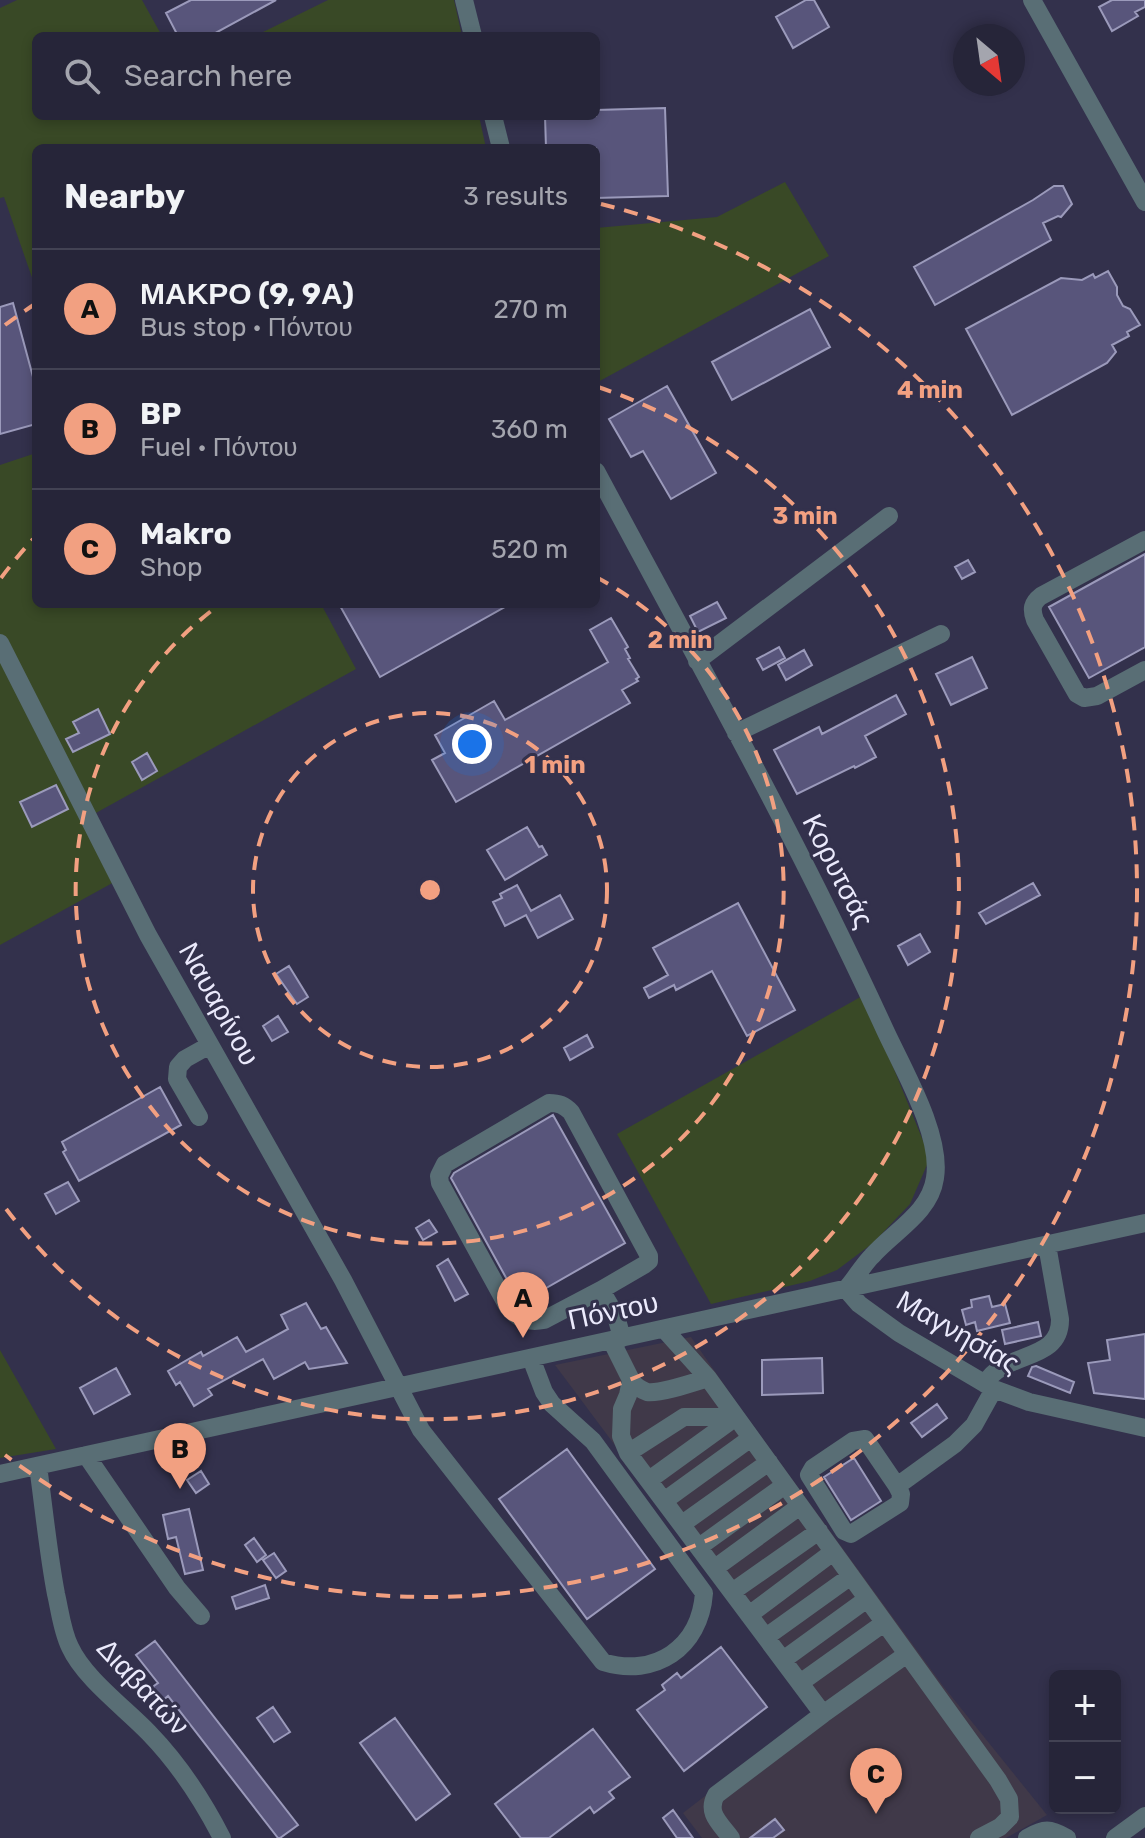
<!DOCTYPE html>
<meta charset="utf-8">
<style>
body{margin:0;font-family:Rubik,sans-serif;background:#323144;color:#f1f3f6}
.controls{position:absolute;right:24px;bottom:24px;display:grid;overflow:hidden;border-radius:12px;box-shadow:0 4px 12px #0003}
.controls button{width:72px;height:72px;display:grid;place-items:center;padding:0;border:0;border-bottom:2px solid #424253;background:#262539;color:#f1f3f6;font:40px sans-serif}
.compass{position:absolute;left:953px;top:24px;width:72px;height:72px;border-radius:50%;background:#262539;box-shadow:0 4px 12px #0003;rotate:151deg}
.you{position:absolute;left:472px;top:744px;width:28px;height:28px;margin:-20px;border:6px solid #fff;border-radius:50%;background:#1a73e8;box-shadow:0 0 0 12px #1a73e833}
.badge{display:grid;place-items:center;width:52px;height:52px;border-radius:50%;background:#f2a081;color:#111;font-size:26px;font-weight:700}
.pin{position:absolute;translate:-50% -66px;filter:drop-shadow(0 2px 4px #0008)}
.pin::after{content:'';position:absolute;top:42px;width:28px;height:24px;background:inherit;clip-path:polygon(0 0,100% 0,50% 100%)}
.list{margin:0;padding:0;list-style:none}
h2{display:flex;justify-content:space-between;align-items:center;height:104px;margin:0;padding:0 32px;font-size:34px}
h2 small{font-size:26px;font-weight:400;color:#a4a5ae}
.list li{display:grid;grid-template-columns:52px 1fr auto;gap:24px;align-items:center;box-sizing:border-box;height:120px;padding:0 32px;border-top:2px solid #424253}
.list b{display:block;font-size:30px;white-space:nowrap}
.list p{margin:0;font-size:26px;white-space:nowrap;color:#a4a5ae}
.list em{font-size:26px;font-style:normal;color:#a4a5ae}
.icon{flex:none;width:44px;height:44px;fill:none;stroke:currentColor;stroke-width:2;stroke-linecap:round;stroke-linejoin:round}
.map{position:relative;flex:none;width:1145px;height:1838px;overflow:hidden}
.search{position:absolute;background:#262539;box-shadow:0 4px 12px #0003;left:32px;top:32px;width:568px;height:88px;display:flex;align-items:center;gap:20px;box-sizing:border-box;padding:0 28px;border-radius:12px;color:#a4a5ae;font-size:30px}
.panel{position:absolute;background:#262539;box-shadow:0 4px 12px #0003;left:32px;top:144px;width:568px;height:464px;border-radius:12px}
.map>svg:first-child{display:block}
</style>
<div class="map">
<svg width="1145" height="1838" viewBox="0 0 1145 1838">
<rect width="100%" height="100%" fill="#33314c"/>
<path fill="#403949" d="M691,1337L741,1409L943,1686L1047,1815L1006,1838H702L683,1813L814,1712L555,1365Z"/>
<path fill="#394926" d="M17,0H142L162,36H36V116H479L486,148H36V289L4,197L0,198V8Z
M328,0H454L462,36H255Z
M785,182L829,256L596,383V228L717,217Z
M36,453V604H321L356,669L85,819L116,881L0,945V465Z
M864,995L930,1158L910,1204L873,1243L837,1270L810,1281L711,1304L617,1134Z
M0,1350L56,1449L0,1458Z"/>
<path fill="#58557b" stroke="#9b9abb" stroke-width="2" d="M191,0H276L210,36H178L166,13Z
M806,0H814L829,27L793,48L776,17Z
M1112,0H1145V7L1135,12L1138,16L1112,31L1099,7Z
M665,108L668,196L596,198V148H546L545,116H596V110Z
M1054,186H1063L1072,204L1061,217L1058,216L1043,223L1051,240L935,305L914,267L1033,200Z
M1108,271L1117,287V295L1123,306L1130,309L1140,325L1127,332L1129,336L1112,345L1116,352L1107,363L1012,415L966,329L1061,278L1082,280L1093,274L1095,278Z
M13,303L36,388V424L0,434V307Z
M810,309L830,347L732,400L712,362Z
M667,386L716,473L671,499L643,451L631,457L609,419Z
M1145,554V647L1089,678L1049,607Z
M968,560L975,572L962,579L955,567Z
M717,602L726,618L698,632L690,616Z
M339,604H510L380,677Z
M611,618L628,647L625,649L630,658L628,659L639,677L636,679L638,681L622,690L630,703L456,802L432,760L445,753L435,735L494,701L505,720L608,662L590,630Z
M779,647L785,658L763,670L757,659Z
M804,650L812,665L786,680L778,665Z
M972,657L987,688L951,705L936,674Z
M896,695L906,714L865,736L876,757L855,768L854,766L797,794L774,750L819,727L822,734Z
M98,709L110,734L73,752L66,739L79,733L73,722Z
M147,753L157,771L142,780L132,762Z
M56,785L68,809L32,827L20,802Z
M527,827L539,847L542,846L547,855L505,880L487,850Z
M1033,883L1040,895L986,924L979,913Z
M517,885L531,911L560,895L573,919L538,938L526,915L505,926L493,902L502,898L500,894Z
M738,903L795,1010L747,1036L712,971L676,990L674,985L649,998L644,988L668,975L653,948Z
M920,934L930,952L908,965L898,946Z
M289,966L308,997L297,1004L276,974Z
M278,1016L288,1032L272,1041L263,1026Z
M587,1035L593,1047L570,1060L564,1048Z
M160,1087L181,1125L79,1181L63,1152L66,1150L62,1142Z
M553,1115L625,1243L520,1303L451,1178L454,1173Z
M68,1182L79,1201L56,1214L45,1194Z
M429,1220L437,1232L423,1240L416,1228Z
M448,1259L468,1294L455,1301L437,1266Z
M989,1296L992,1307L1005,1304L1010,1323L977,1331L975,1322L966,1325L962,1310L972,1307L971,1300Z
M306,1303L321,1329L326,1327L347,1363L309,1369L305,1362L274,1379L263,1359L208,1389L212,1395L194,1406L180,1382L176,1385L168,1371L201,1352L203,1356L237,1337L246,1352L288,1329L281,1315Z
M1038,1322L1041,1336L1005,1344L1002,1330Z
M1145,1334V1399L1094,1393L1088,1363L1110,1360L1107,1340Z
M822,1358L823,1393L762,1395V1360Z
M1036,1366L1074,1382L1070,1393L1028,1376L1032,1367Z
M116,1368L130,1394L94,1414L80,1388Z
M937,1404L947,1418L922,1437L911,1423Z
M567,1449L655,1569L587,1619L499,1499Z
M854,1458L881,1501L851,1520L824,1477Z
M201,1471L209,1484L196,1493L187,1480Z
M189,1509L203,1570L185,1574L176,1537L168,1539L163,1515Z
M254,1538L266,1555L257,1562L245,1545Z
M274,1553L286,1571L276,1578L263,1560Z
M265,1585L269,1598L236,1609L232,1597Z
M155,1641L298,1825L280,1838H278L168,1696L162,1701L151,1688L158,1683L136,1655Z
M721,1647L767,1707L684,1771L637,1710L665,1690L662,1685L677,1673L681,1678Z
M273,1707L290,1732L274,1742L257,1718Z
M395,1718L450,1794L416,1820L360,1743Z
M593,1729L630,1777L609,1792L614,1798L594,1813L590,1807L549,1838H521L495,1804Z
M673,1810L693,1838H677L663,1818Z
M775,1819L784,1830L773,1838H750Z"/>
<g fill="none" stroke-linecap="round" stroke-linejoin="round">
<path stroke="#596e75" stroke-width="18" d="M464,0L473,36
M1032,0L1145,202
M493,116L501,148
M596,471C695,656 798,840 885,1030C903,1069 942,1135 935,1178C930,1213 894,1231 872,1256C862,1266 856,1278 846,1289L859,1304L899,1333L994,1389L1029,1402L1145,1428
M1145,540L1041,596C1032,603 1031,609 1035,620L1077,694L1084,698L1097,696L1145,670
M0,643L148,935L343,1280L421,1430L603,1662C655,1678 700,1648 704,1593L593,1441L552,1404L544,1392L531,1358
M697,661L889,516
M736,733L941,634
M199,1117L177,1079L178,1067L185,1059L210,1045
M601,1290L644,1265L649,1261V1256L571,1112C564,1105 559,1103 549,1103L445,1164L439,1176L440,1183L508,1307C518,1319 528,1323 544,1320L601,1290L616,1316L622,1338
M664,1329L708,1378L998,1780L1009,1799L1010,1817L1000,1827L979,1838
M611,1340L631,1380L628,1395L622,1409L621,1436L628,1453L823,1714L716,1795C706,1813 720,1823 731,1838
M631,1380C634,1385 641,1390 647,1392C660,1394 695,1382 708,1378
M985,1384C1004,1350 1061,1363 1060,1319L1047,1245
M628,1453L684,1417H736L649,1480
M86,1455L177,1588L201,1616
M38,1466C44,1509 48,1552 56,1594C60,1611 62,1631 70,1647C84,1678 125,1708 149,1733C179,1764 202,1799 222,1838
M0,1474L1145,1223
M897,1486L901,1494L900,1503L851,1534L844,1531L809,1475L813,1468L853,1441L865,1439L897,1486L955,1444L974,1425L994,1389
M664,1501L751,1438
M682,1524L769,1462
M699,1547L785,1485
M715,1568L800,1506
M732,1592L819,1531
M749,1615L833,1552
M766,1637L851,1576
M783,1660L867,1599
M800,1683L884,1623
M823,1714L907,1654
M1027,1838C1044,1828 1050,1828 1067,1838
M1115,1838L1145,1816"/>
</g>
<g fill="none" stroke="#f2a081" stroke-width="4" stroke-dasharray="14 10">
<circle cx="430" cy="890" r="177"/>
<path d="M596 577A354 354 0 1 1 219 605"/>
<path d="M1 578A530 530 0 0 1 33 539M598 387A530 530 0 1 1 1 1202"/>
<path d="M5 325A707 707 0 0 1 35 304M601 204A707 707 0 1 1 5 1455"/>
</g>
<g text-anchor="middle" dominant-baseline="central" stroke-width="6" stroke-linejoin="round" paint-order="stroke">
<g font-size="28" fill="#ebeafc" stroke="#33314c">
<text transform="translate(838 871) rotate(63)">Κορυτσάς</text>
<text transform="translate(219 1004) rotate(61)">Ναυαρίνου</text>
<text transform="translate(613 1311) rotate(-12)">Πόντου</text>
<text transform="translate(958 1332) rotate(30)">Μαγνησίας</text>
<text transform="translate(143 1687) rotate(47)">Διαβατών</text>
</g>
</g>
<circle cx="430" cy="890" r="12" fill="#f2a081" stroke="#33314c" stroke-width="4"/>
<g font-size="24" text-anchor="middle" font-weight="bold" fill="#f2a081" stroke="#33314c" stroke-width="6" stroke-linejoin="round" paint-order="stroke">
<text x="930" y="398">4 min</text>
<text x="805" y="524">3 min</text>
<text x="680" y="648">2 min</text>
<text x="555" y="773">1 min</text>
</g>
</svg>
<div class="controls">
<button>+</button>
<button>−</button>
</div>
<svg class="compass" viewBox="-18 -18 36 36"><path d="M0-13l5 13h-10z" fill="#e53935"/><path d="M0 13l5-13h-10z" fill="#a4a5ae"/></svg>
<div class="you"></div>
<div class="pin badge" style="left:523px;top:1338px">A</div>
<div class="pin badge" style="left:180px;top:1489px">B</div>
<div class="pin badge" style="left:876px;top:1814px">C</div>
<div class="search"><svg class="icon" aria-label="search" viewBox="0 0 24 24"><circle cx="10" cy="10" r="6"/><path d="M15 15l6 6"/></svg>Search here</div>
<section class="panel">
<h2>Nearby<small>3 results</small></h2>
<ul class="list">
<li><span class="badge">A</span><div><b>ΜΑΚΡΟ (9, 9Α)</b><p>Bus stop · Πόντου</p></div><em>270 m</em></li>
<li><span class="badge">B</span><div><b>BP</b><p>Fuel · Πόντου</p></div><em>360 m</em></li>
<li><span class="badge">C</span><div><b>Makro</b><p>Shop</p></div><em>520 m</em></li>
</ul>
</section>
</div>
